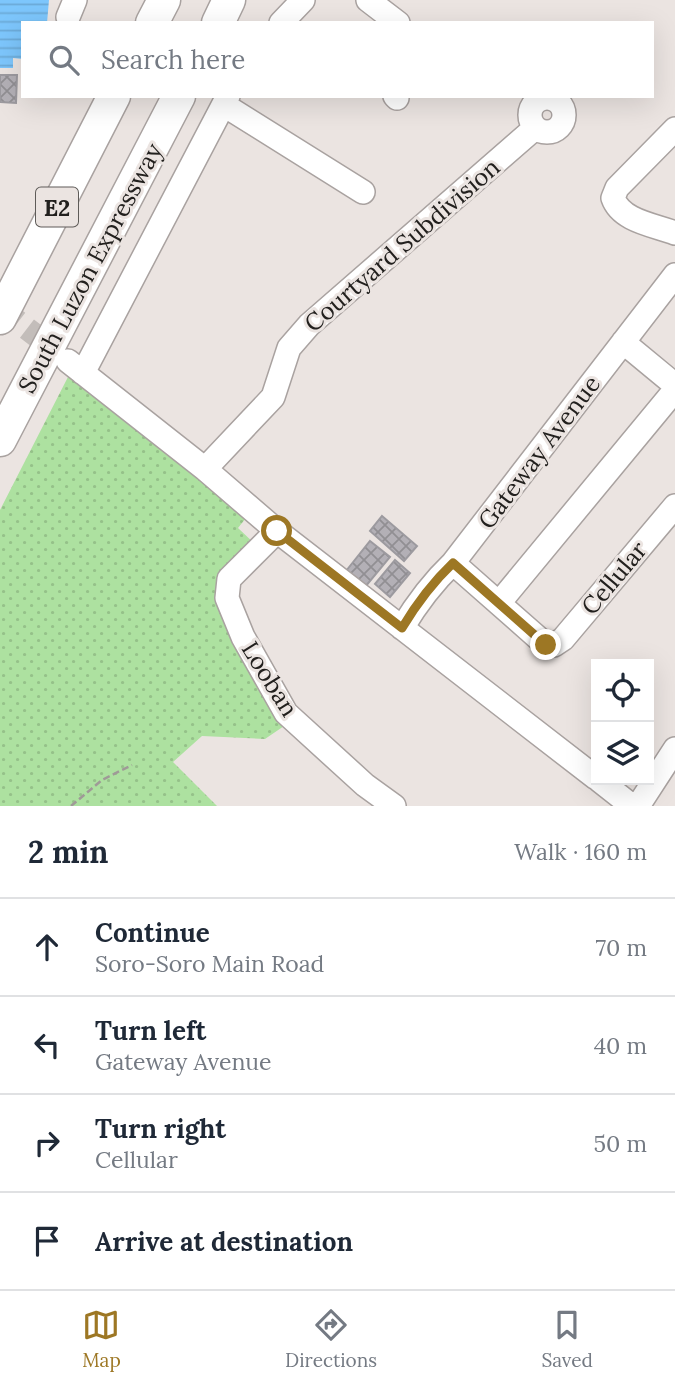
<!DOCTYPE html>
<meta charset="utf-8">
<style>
body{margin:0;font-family:Lora,serif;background:#f6f6f7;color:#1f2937}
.controls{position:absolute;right:21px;bottom:21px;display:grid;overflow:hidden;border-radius:0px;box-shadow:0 7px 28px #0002}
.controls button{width:63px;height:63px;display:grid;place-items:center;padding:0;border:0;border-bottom:2px solid #e0e1e3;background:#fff;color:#1f2937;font:35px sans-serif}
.stop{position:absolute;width:21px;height:21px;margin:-16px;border:5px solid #9d7724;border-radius:50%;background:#fff}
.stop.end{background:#9d7724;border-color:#fff;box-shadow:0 2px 7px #0008}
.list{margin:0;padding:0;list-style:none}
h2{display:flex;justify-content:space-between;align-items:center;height:91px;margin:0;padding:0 28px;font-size:30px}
h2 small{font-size:23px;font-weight:400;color:#747a83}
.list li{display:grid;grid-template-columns:46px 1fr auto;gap:21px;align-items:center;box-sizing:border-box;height:98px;padding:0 28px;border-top:2px solid #e0e1e3}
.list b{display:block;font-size:26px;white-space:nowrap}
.list p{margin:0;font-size:23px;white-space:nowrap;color:#747a83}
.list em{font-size:23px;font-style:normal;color:#747a83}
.icon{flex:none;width:38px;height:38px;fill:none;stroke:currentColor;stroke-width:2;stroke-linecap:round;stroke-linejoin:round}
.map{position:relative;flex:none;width:675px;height:806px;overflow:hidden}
.search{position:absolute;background:#fff;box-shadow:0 7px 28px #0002;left:21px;right:21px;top:21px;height:77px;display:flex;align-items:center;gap:18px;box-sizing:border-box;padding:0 24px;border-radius:0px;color:#747a83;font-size:26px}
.sheet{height:483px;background:#fff}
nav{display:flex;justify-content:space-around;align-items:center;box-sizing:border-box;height:98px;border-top:2px solid #e0e1e3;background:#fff;font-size:19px;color:#747a83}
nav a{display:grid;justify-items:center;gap:4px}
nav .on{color:#9d7724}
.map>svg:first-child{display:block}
</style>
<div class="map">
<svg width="675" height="806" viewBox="0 0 675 806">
<defs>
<pattern id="grass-dots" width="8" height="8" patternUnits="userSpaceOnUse" patternTransform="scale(1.75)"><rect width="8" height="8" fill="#ade1a0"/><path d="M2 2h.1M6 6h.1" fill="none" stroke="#95c189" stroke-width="1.8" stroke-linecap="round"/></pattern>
<pattern id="water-rules" width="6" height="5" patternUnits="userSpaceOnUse" patternTransform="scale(1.75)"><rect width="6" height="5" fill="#7dc6fc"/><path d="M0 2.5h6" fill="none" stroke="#6caad8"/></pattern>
<pattern id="building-cross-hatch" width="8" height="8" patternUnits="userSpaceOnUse" patternTransform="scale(1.75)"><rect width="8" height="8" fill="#b3b0b6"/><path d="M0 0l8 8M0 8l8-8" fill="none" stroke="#918f93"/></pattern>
</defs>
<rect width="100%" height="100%" fill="#ebe4e1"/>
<path fill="url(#grass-dots)" d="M69,375L250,513L238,528L257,546L226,580L287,724L265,739L202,736L173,762L217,806H0V510Z"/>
<path fill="url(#water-rules)" d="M0,0H49L47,23H23V59L13,58V68H0Z"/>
<path fill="url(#building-cross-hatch)" stroke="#9c9a9f" stroke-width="2" d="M0,75H17L16,103L0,102Z
M382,516L417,546L404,561L370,531Z
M370,541L390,557L365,587L346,571Z
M395,560L410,573L390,597L375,584Z"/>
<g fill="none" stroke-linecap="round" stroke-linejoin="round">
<path stroke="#c3bdba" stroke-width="23" stroke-dasharray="23 11" stroke-linecap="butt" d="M0,308L60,354"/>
<defs>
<path id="minor" d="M368,0L398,23
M68,17L75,0
M281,23L303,0
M395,96L397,98
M530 115a17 17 0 1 1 34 0a17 17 0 1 1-34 0Z
M224,105L363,192
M675,129L617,188L613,198C621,221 654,225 675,233
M623,342L675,385
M68,361L205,469L277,531L596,778
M83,373L228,96
M205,469L273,397L289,348L309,325L535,128
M277,531L229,579L227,598L243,637L286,713L365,785L394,806
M453,563L546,645H554L563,639L675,506
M499,603L675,390
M402,628C417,603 432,583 453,563L675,275
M599,780L632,806
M638,806L675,749"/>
<path id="highway" d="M152,23L164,0
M218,23L229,0
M0,318L114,96
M0,440L179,96"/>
</defs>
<use href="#minor" stroke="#a9a2a0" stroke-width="26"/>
<use href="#highway" stroke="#a9a2a0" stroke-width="35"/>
<path stroke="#9f9a97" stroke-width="2.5" stroke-dasharray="7 3.5" stroke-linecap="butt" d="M71,806L102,780L132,765"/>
<use href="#minor" stroke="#fff" stroke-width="23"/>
<use href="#highway" stroke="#fff" stroke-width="32"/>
</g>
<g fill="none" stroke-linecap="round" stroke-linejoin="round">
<path stroke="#9d7724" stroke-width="9" d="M277,531L402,628C417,603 432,583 453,563L546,645"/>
</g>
<g text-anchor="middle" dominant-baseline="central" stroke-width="6" stroke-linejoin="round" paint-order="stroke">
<rect fill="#ebe4e1" stroke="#5e5b58" stroke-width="2" x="36" y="187.5" width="42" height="39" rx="5"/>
<g font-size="23" font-weight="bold" fill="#22201e">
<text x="57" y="207">E2</text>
</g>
<g font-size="24" fill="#22201e" stroke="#ebe4e1">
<text transform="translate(402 245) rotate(-41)">Courtyard Subdivision</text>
<text transform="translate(90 268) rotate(-62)">South Luzon Expressway</text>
<text transform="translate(539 452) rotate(-53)">Gateway Avenue</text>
<text transform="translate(614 578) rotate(-50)">Cellular</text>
<text transform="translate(270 679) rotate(58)">Looban</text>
</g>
</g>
</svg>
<div class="controls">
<button><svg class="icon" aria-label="locate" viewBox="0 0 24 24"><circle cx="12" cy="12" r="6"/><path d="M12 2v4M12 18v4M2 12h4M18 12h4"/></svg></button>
<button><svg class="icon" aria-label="layers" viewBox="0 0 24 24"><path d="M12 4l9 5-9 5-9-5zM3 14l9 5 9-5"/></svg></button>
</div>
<div class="stop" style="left:277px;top:531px"></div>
<div class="stop end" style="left:546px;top:645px"></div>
<div class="search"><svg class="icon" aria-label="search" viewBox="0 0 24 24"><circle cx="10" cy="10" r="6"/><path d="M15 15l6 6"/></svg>Search here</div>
</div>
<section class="sheet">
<h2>2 min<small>Walk · 160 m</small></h2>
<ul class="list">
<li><svg class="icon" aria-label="ahead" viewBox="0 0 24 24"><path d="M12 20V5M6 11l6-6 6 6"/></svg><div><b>Continue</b><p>Soro-Soro Main Road</p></div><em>70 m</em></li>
<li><svg class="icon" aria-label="left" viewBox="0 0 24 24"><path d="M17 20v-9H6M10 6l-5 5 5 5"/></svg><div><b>Turn left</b><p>Gateway Avenue</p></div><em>40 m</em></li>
<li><svg class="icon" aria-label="right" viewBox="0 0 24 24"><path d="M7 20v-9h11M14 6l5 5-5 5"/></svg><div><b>Turn right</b><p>Cellular</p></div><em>50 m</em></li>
<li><svg class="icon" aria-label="arrive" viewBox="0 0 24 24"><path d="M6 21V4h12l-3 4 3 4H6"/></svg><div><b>Arrive at destination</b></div></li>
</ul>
</section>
<nav>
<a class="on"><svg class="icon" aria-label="map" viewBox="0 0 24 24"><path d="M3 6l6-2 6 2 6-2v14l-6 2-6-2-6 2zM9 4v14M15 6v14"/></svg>Map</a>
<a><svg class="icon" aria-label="directions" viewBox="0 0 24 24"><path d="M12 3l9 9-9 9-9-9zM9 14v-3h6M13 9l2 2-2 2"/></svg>Directions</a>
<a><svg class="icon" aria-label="saved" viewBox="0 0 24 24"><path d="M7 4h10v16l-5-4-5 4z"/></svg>Saved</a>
</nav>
